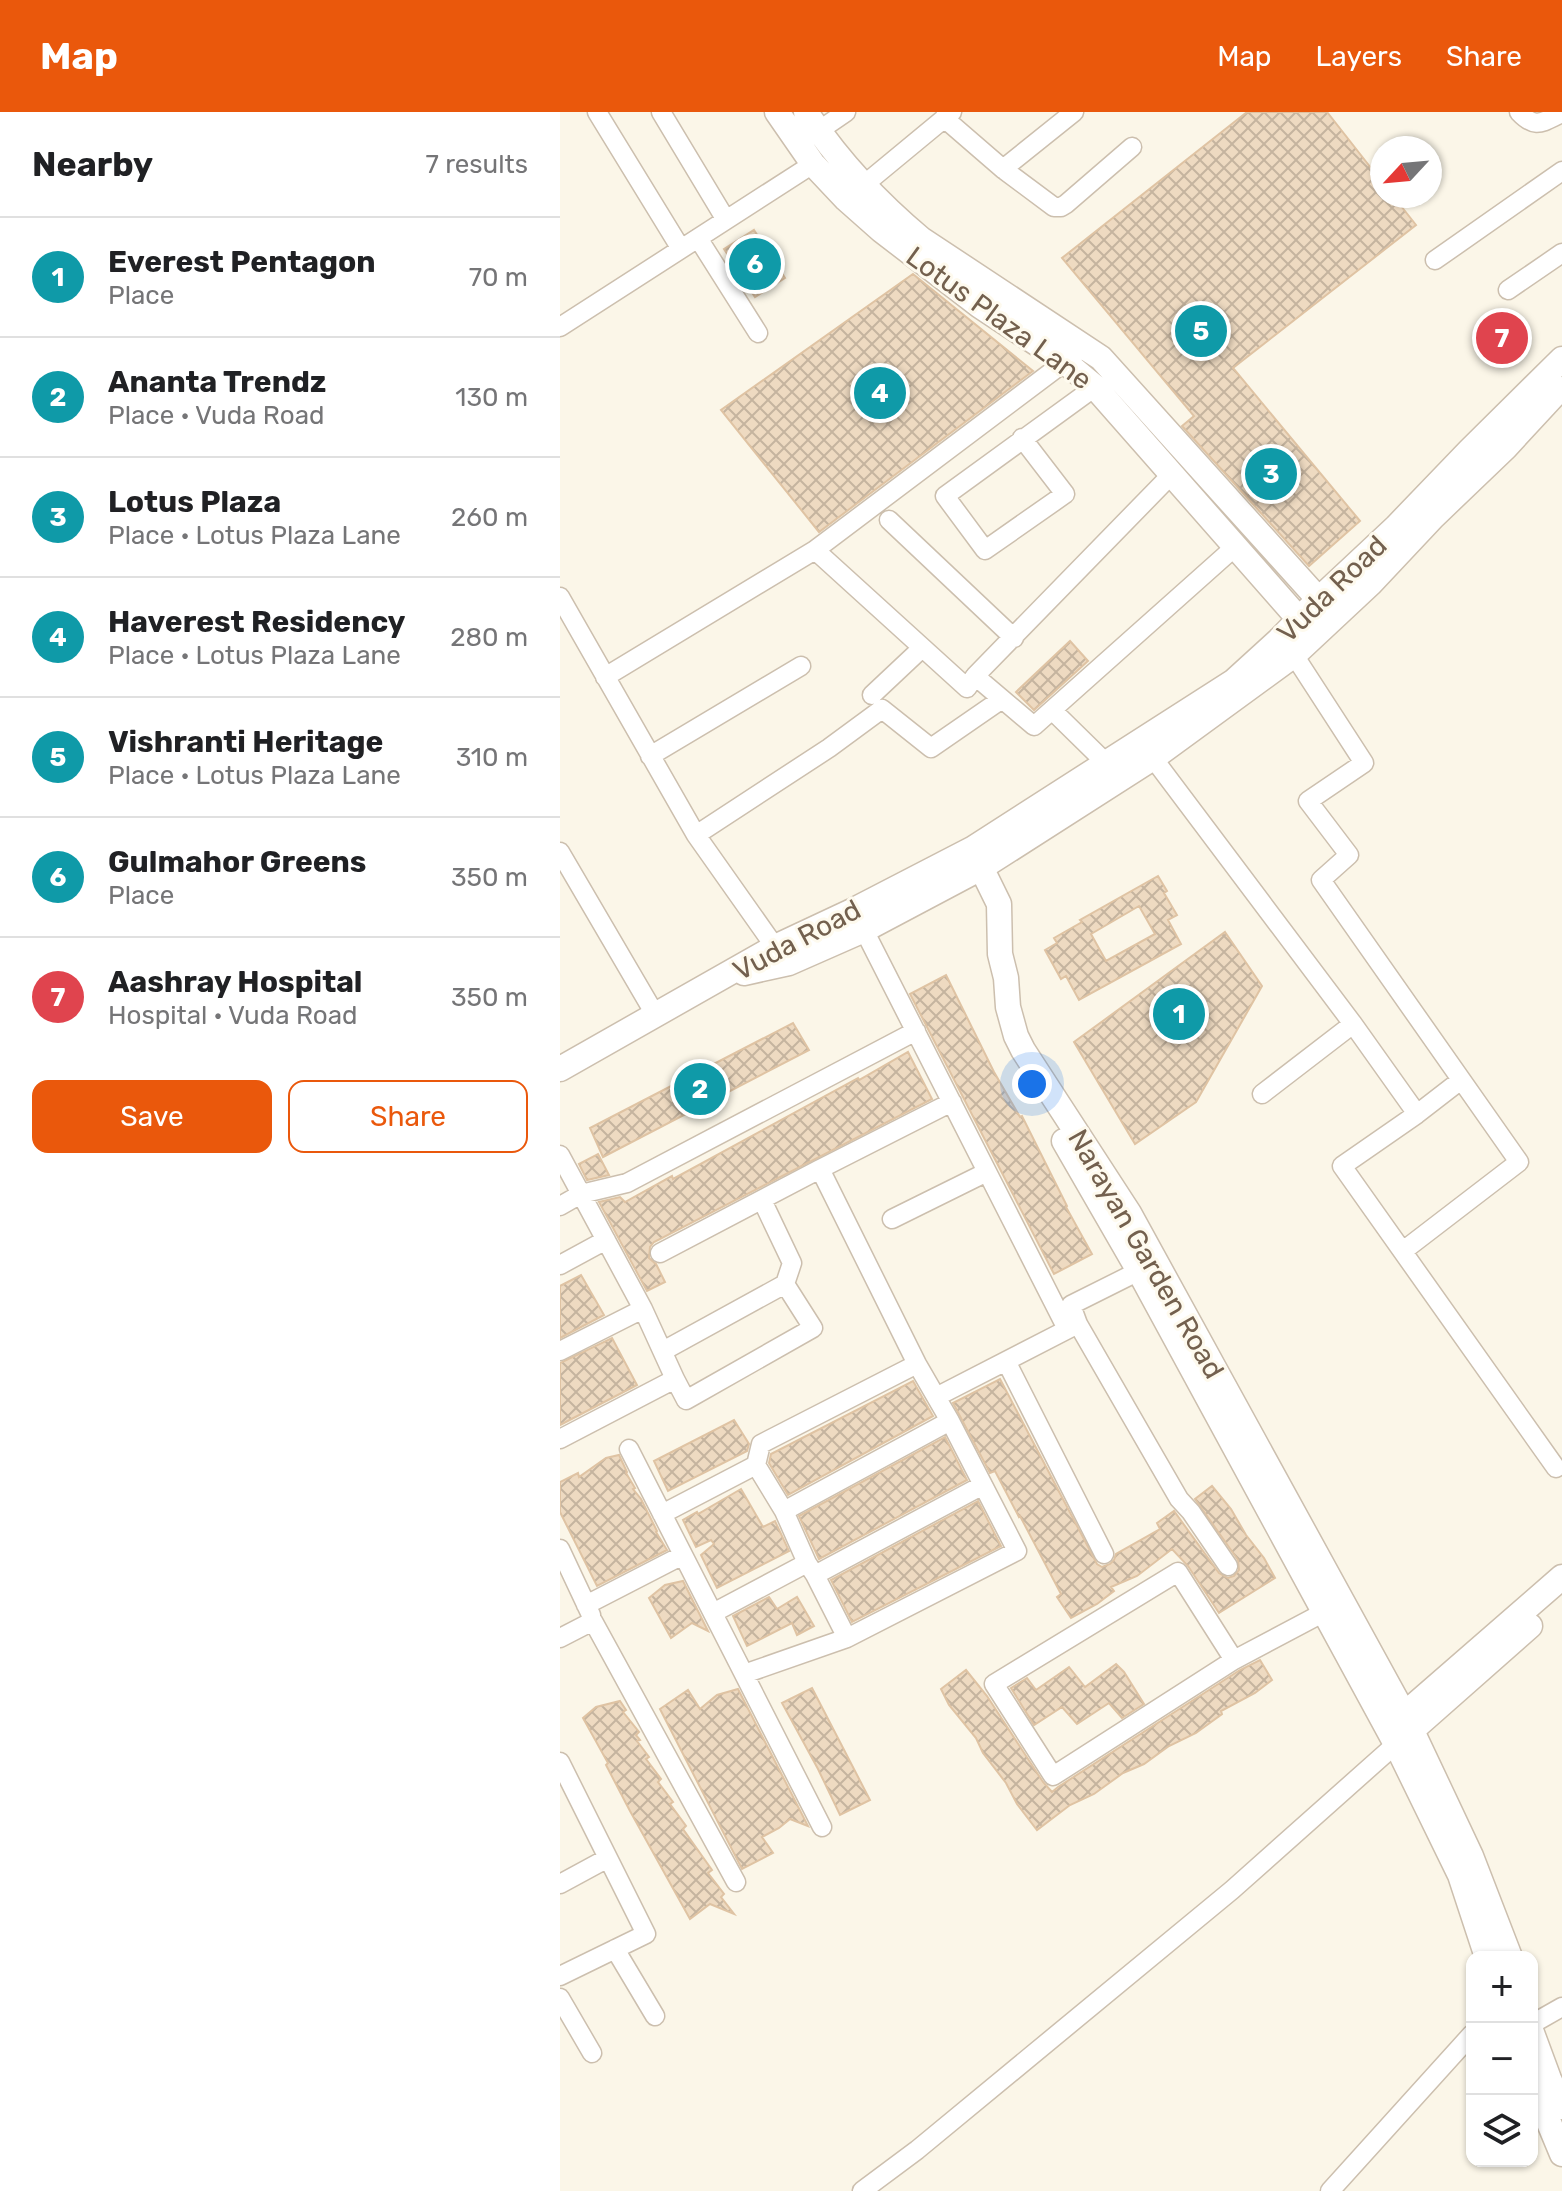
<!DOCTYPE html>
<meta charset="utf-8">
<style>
body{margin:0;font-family:Rubik,sans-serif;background:#f6f6f6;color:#202124}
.controls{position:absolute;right:24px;bottom:24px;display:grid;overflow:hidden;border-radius:16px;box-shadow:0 2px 6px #0004}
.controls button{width:72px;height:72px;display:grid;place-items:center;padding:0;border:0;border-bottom:2px solid #e0e0e0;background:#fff;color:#202124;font:40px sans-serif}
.compass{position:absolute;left:810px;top:24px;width:72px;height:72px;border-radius:50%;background:#fff;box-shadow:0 2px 6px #0004;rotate:244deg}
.you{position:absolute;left:472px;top:972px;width:28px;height:28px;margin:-20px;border:6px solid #fff;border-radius:50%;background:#1a73e8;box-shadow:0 0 0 12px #1a73e833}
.badge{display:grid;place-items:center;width:52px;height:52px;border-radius:50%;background:#ea580c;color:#fff;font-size:26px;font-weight:700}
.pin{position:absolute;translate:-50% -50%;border:4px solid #fff;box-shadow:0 2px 8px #0006}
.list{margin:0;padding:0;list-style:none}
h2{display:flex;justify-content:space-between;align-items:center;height:104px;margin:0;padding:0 32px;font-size:34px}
h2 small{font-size:26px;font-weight:400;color:#757577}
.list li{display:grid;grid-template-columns:52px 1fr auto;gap:24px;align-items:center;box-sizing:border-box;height:120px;padding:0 32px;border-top:2px solid #e0e0e0}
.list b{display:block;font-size:30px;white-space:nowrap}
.list p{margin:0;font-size:26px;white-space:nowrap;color:#757577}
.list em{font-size:26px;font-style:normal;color:#757577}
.actions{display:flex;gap:16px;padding:24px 32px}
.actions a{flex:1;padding:18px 0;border:2px solid #ea580c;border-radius:16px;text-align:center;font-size:28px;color:#ea580c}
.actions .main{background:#ea580c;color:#fff}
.icon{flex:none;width:44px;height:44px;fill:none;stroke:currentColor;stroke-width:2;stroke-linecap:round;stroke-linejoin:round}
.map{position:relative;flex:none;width:1002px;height:2079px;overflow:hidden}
header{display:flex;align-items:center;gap:48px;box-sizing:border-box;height:112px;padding:0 40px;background:#ea580c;color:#fff}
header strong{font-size:38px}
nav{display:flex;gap:44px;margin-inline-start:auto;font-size:28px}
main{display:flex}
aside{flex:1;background:#fff}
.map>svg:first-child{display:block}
</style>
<header>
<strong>Map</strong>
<nav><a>Map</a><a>Layers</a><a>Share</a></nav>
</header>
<main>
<aside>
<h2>Nearby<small>7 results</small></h2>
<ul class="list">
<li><span class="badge" style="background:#0f9aa8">1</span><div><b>Everest Pentagon</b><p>Place</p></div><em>70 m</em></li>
<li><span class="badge" style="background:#0f9aa8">2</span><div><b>Ananta Trendz</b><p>Place · Vuda Road</p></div><em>130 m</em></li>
<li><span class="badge" style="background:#0f9aa8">3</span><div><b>Lotus Plaza</b><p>Place · Lotus Plaza Lane</p></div><em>260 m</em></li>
<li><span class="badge" style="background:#0f9aa8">4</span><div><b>Haverest Residency</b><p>Place · Lotus Plaza Lane</p></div><em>280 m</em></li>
<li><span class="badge" style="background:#0f9aa8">5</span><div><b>Vishranti Heritage</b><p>Place · Lotus Plaza Lane</p></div><em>310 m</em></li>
<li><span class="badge" style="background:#0f9aa8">6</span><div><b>Gulmahor Greens</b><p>Place</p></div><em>350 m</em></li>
<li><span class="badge" style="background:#e0444e">7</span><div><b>Aashray Hospital</b><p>Hospital · Vuda Road</p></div><em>350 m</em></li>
</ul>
<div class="actions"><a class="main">Save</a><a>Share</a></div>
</aside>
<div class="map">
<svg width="1002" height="2079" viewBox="0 0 1002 2079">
<defs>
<pattern id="building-cross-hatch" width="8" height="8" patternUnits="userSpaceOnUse" patternTransform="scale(2)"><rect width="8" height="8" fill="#eedac1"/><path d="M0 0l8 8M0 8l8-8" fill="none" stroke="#c5b49f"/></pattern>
</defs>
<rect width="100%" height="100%" fill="#fbf6e8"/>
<path fill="url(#building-cross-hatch)" stroke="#dfc3a3" stroke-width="2" fill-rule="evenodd" d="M687,0H767L822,70V84H833L856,113L673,256L800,409L749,454L622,314L634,304L502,146Z
M194,118L225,166L195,185L164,137Z
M353,162L473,259L259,420L161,298Z
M510,529L528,549L474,598L456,580Z
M598,764L607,779L604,781L617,803L608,808L621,832L519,888L506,864L501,867L485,838L497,831L494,826L522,810L520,808ZM579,794L595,822L546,849L531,822Z
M665,820L702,874L636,990L575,1032L514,930Z
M386,863L434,960L460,1005L462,1004L507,1094L506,1095L532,1142L494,1162L350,882Z
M233,911L249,938L43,1045L30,1016Z
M348,940L372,987L94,1130L90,1135L89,1146L96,1152L105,1170L87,1179L39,1090L60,1085L65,1090L112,1064L113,1067L298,966L299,968Z
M38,1042L49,1063L27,1068L19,1052Z
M21,1163L44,1203L0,1226V1174Z
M52,1226L77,1273L0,1313V1251Z
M440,1267L537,1452L542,1455L550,1452L554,1448L556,1442L600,1417L597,1411L614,1399L659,1461L668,1466L674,1464L679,1458L678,1448L635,1387L652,1374L671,1397L686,1423L704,1446L715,1466L659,1501L628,1454L612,1437L577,1464L551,1475L554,1479L537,1492L511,1506L497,1485L501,1482L460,1404L459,1405L435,1359L430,1361L393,1291Z
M353,1269L373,1304L228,1383L209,1351L211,1342Z
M174,1308L189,1332L187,1339L108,1379L94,1349Z
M385,1325L407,1368L259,1447L239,1404Z
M59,1343L67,1360L66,1361L75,1376L73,1377L81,1387L97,1419L96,1420L107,1438L37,1474L0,1400V1370L18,1361L19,1365L46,1346Z
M181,1377L203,1415L215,1409L229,1439L157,1476L141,1443L154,1432L151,1428L136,1435L123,1408L137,1400L138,1402Z
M418,1389L441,1434L292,1510L271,1468Z
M123,1469L148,1519L132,1511L111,1526L89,1486L105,1473Z
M209,1485L217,1497L237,1485L254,1514L237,1523L232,1511L187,1534L173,1504Z
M700,1548L712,1568L695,1581L661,1599L662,1602L636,1621L609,1634L584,1652L563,1661L534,1682L510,1693L477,1718L457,1692L446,1671L423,1641L416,1626L389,1593L381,1577L406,1558L427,1584L483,1670L492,1680L498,1675L680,1558Z
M556,1552L564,1560L584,1592L562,1606L549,1591L517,1612L502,1595L474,1613L451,1576L467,1566L476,1578L509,1555L525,1575Z
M252,1576L310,1688L280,1703L258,1657L222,1591Z
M178,1577L248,1714L230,1707L219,1716L202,1725L213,1741L182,1757L100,1597L128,1578L140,1597L157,1583Z
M60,1589L66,1598L63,1600L79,1620L76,1623L80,1628L77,1629L89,1645L86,1647L101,1667L98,1670L113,1690L110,1692L126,1714L123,1717L152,1758L148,1761L164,1782L161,1785L174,1802L150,1792L130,1807L70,1699L46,1653L48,1651L23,1606L36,1595Z"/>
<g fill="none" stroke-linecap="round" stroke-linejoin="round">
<defs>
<path id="minor" d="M37,0L121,137
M101,0L166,108
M959,0C976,18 982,10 1002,1
M384,6L443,57L494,95H501L506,92L572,35
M251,24L286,0
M443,57L514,0
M294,81L392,0
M138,126L198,221
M875,148L1002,59
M948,178L1002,141
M0,215L253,52
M462,326L505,382L425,438L385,384L535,275
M612,362L415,564L474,614L676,434
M329,408L454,526
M0,485L136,723L269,636L322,597L371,636L442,587
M725,534L734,543L804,651L748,689L789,743L761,768L959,1050L843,1139
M415,564L407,576L255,438L514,243
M45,565L255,438
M312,583L362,536
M492,598L546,651
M587,638L793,912L857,1002L782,1054L996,1356
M90,644L241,554
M136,723L215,835
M0,740L96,904
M304,818L507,1217
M702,982L793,912
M857,1002L901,968
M0,1043L83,1197L0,1239
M260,1057L392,990
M202,1088L232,1151L225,1172
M0,1094L21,1082L67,1071L356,919
M332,1107L427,1060
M100,1141L260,1057L357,1252L390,1309L457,1439L287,1526L255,1463L247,1451L153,1501
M0,1153L46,1128
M518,1212L619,1387L631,1400L668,1454
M103,1239L225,1172L253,1216L126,1288L115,1267
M446,1249L544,1442
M376,1285L518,1212L511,1193L579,1159L589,1156
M0,1327L115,1267L83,1197
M69,1337L262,1715
M224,1399L390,1309
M102,1402L196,1353
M0,1437L31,1503
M247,1451L224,1399L196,1353L201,1332L357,1252
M255,1463L423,1373
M26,1493L123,1443
M0,1526L33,1509L176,1770
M674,1548L618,1460L434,1572L493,1664L674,1548L774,1495
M184,1562L287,1526
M0,1650L86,1822L0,1864
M0,1772L48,1746
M55,1837L95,1904
M0,1886L32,1941
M972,1912L1002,1895
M302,2079L357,2038L672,1778L836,1632
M770,2079L912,1922"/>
<path id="tertiary" d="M217,0L253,52L286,87L321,118L420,194L505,250L535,275L739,507L751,518
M246,0C278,49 317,90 361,127L541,246L770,500
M412,737L439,792L440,842L446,866L448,895L456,924L463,938L569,1101L844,1602L911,1744L950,1845
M184,861L229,851L304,818L421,756L593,646L734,543L810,472L873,405L945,336L993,284L1002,277
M0,957L215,835L294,798L412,737L674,569L719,528L758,488L836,415L909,339L1002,247
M504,1029L579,1159L836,1632L900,1763L927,1845
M832,1613L1002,1465
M842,1627L970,1514
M972,1921L989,1967L1002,1995
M972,1970L1002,2042"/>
</defs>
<use href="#minor" stroke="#ccbfae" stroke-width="21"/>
<use href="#tertiary" stroke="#ccbfae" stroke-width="27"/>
<use href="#minor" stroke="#fff" stroke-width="18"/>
<use href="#tertiary" stroke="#fff" stroke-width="24"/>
</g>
<g text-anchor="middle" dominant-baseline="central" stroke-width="6" stroke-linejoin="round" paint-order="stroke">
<g font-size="28" fill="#73604e" stroke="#fefaee">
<text transform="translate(439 206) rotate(36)">Lotus Plaza Lane</text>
<text transform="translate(772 477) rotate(-44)">Vuda Road</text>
<text transform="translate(237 828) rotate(-28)">Vuda Road</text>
<text transform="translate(586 1142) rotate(60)">Narayan Garden Road</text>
</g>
</g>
</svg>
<div class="controls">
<button>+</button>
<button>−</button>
<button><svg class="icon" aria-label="layers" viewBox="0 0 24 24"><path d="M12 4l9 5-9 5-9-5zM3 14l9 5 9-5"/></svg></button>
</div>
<svg class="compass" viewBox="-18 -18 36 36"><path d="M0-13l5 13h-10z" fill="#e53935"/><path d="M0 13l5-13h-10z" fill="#757577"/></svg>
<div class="you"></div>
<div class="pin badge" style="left:619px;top:902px;background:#0f9aa8">1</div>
<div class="pin badge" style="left:140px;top:977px;background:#0f9aa8">2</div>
<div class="pin badge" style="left:711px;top:362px;background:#0f9aa8">3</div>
<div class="pin badge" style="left:320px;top:281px;background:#0f9aa8">4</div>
<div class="pin badge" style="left:641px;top:219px;background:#0f9aa8">5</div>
<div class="pin badge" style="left:195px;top:152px;background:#0f9aa8">6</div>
<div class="pin badge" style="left:942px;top:226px;background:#e0444e">7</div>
</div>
</main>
